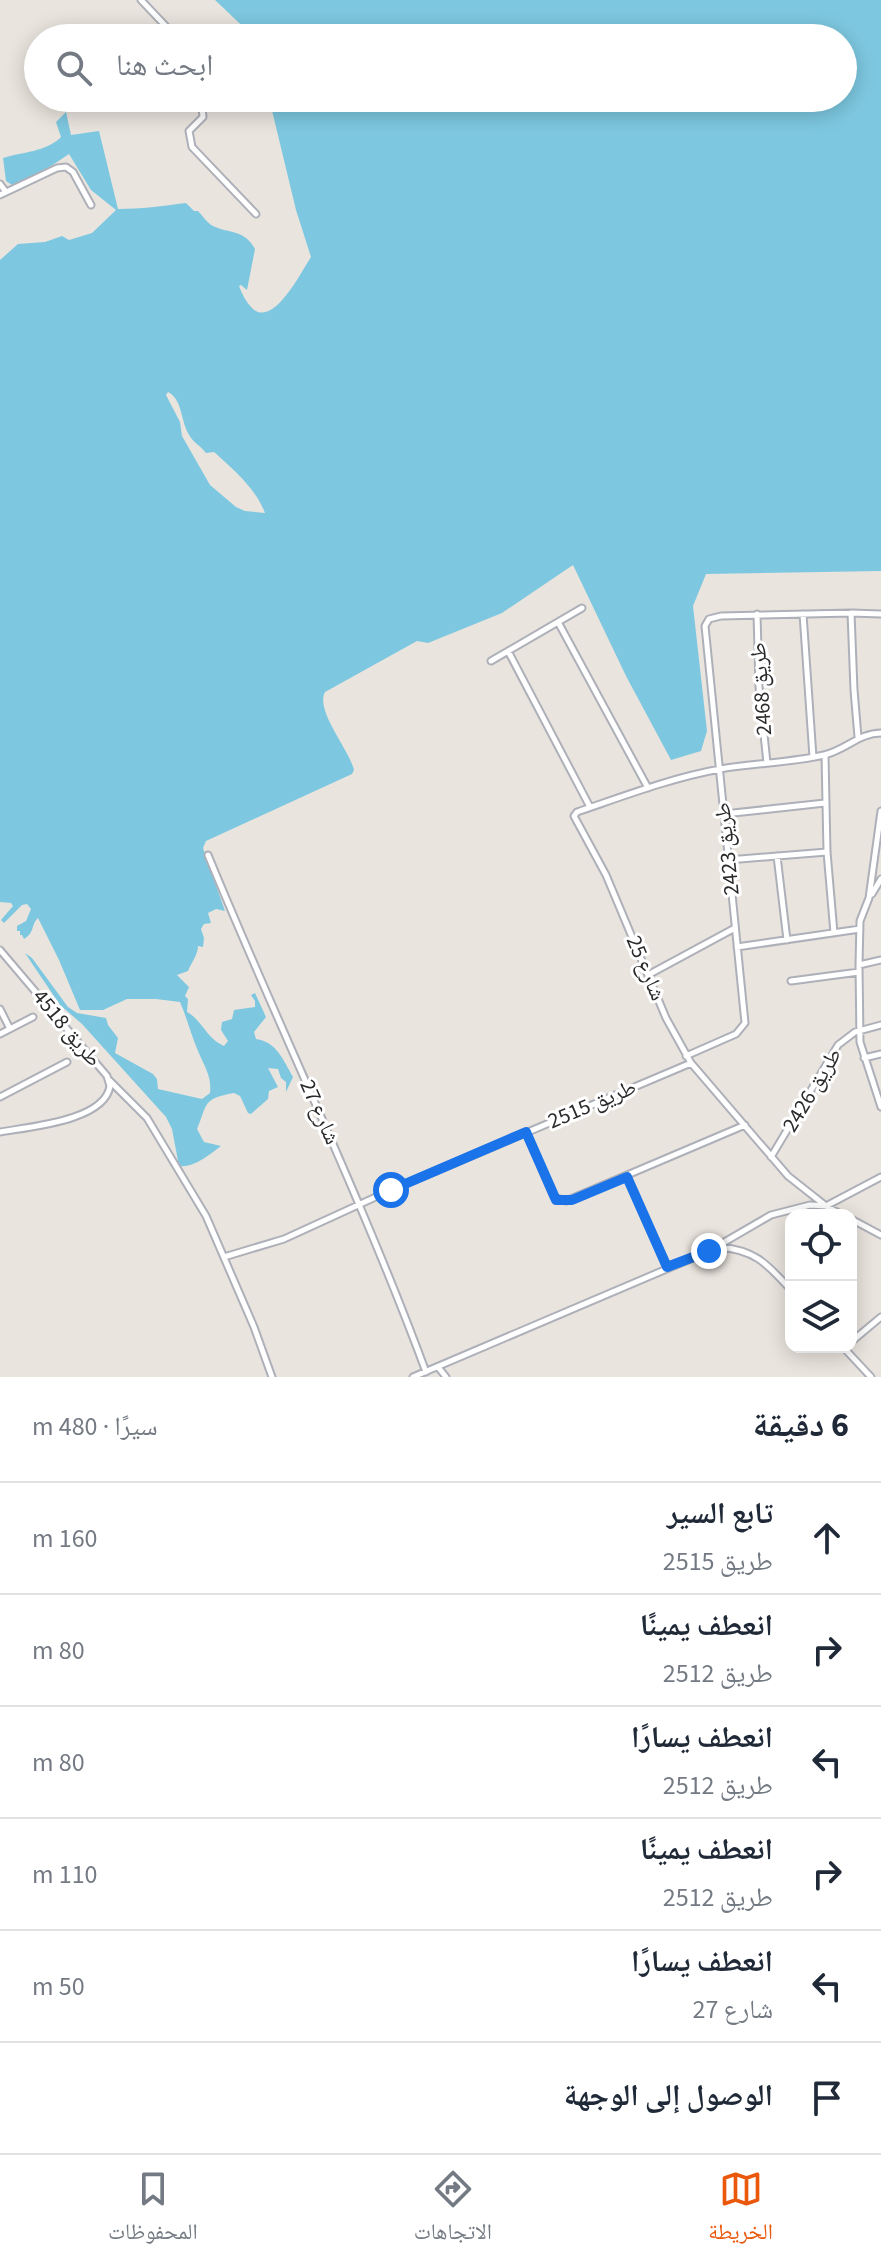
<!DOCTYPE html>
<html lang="ar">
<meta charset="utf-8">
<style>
body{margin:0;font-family:"Source Sans 3","Noto Naskh Arabic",sans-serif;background:#f2f2f3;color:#1f2937;direction:rtl}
.controls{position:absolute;right:24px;bottom:24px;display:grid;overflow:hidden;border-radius:16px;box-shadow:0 4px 20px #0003}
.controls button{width:72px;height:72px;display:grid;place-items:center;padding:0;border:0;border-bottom:2px solid #e0e1e3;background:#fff;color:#1f2937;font:40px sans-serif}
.stop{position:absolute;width:24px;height:24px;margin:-18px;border:6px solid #1a73e8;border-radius:50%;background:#fff}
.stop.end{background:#1a73e8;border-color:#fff;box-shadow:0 2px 8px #0008}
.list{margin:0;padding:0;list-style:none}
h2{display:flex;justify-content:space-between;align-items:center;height:104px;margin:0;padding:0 32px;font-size:34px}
h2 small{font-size:26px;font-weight:400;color:#747a83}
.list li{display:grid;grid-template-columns:52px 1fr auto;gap:24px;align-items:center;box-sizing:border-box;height:112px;padding:0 32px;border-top:2px solid #e0e1e3}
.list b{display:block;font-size:30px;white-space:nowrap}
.list p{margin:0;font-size:26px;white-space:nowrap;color:#747a83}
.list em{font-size:26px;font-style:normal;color:#747a83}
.icon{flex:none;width:44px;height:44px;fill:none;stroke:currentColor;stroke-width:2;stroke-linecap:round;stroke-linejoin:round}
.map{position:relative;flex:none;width:881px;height:1377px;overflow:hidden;direction:ltr}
.search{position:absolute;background:#fff;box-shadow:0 4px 20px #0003;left:24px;right:24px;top:24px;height:88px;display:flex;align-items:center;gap:20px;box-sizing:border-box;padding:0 28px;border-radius:44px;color:#747a83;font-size:30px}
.sheet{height:776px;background:#fff}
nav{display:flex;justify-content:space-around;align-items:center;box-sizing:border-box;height:112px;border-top:2px solid #e0e1e3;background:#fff;font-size:22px;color:#747a83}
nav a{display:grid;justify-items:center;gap:4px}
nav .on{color:#ea580c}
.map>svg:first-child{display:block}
</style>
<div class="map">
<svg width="881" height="1377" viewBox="0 0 881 1377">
<rect width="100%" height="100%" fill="#eae4de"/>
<path fill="#7dc8e0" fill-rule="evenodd" d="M215,0H881V571L706,574L693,606L707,731L701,751L671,760L626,676L573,565L502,613L428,643L417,641L325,692C315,711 349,749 354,770L352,774L206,841L203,848L225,911L216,909L208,913L211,923L204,924L201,929L204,938L203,947L198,946C198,955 191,963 188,971L177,975L189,987L185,996L188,999L187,1012C203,1021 206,1038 224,1046L228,1041L221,1030L222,1022L232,1019L234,1010L255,1007V1001L251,995L255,993L266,1017L254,1032L256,1039C277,1042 283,1060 293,1077L286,1092V1082L281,1078L278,1069L268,1068L278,1087L269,1091L268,1099L251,1114L248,1113L240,1096L234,1093C202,1099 208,1103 197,1129L204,1142L221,1146C209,1155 194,1168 179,1166L172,1129L166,1117L82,1024L60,1005L25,953L32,958L68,1007L77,1013L106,1018L108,1025L118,1038L115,1053L153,1074L157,1079L158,1089L202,1099L210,1093C212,1076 204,1066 198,1051C191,1035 187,1018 180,1002L156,999H127L103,1010H80L59,960L38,918C31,924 35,933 24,939L22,935H20V931H17V926L26,921L31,909L27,904L22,905L4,923L1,920L13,906L11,903L0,902V260L18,244L45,242L62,236L69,240L92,233L116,210L91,190L69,154L39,174L12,185L6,181L3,158C22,152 46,152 61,137L56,122L66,112L71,135L99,131L118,209C140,209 163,206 186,203L194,211H198C203,216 207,223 213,226C230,234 244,229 255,249L247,290L241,285L239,286C242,294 246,302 252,308C273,329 301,272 311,257L296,210L269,98H843V38H255ZM168,392C182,399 181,420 188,433C192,442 200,445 206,453L214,452C234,470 256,489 265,513L245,511L236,507L210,485L182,436L180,422L166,395Z"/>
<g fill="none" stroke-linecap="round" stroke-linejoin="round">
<defs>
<path id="street" d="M141,0L177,38
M201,98L203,117L189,131L192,147L256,214
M0,184L6,192
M0,195L57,168L66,167L73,172L91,205
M851,613L881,614
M757,614L759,687L767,763
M803,614L813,757
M558,622L648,788
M508,651L590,807
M491,661L582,608
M825,755L827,852L834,933
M881,811L869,898L860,921L859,965L860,1042L881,1107
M724,814L825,803
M208,855C279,1028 361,1196 426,1372
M777,856L787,940
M728,860L827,852
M872,894L881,879
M737,947L860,929
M0,950L107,1076L110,1086C105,1121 28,1127 0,1132
M859,965L881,960
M648,975L735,928
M791,981L859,972
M0,1009L10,1029
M0,1034L33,1017
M686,1056L736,1034L745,1023L705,626L709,619L721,616L851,613L854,690L858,737
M864,1058L881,1054
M109,1080L147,1118L206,1216L254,1327L272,1377
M0,1097L67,1062
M526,1132L554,1197L566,1201L745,1125
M771,1157L838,1045L855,1032L881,1025
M627,1177L667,1267
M842,1215L826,1206L788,1176L691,1063L666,1018L606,875L574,816L577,812C624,796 671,778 720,769C754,763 790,763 824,755C846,750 859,733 881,733
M851,1219L881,1235
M719,1247C756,1250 767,1264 791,1290
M224,1257L284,1239L391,1190L691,1063
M851,1342L881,1317
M843,1347L871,1377
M438,1367L446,1377
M413,1377L709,1251L771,1215L810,1205L826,1206L881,1177"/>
</defs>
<use href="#street" stroke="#aeb0b9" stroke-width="9"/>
<use href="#street" stroke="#fff" stroke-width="5"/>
</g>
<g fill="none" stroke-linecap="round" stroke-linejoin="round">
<path stroke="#1a73e8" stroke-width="10" d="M391,1190L526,1132L556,1200H572L627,1177L667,1267L709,1251"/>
</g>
<g text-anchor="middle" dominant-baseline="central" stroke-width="6" stroke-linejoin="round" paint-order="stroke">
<g font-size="22" fill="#2a2a2a" stroke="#fff">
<text transform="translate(761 689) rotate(-94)">طريق 2468</text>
<text transform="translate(727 849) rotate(-96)">طريق 2423</text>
<text transform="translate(646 968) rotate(67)">شارع 25</text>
<text transform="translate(67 1028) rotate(50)">طريق 4518</text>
<text transform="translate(812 1090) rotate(-59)">طريق 2426</text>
<text transform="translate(592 1104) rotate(-23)">طريق 2515</text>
<text transform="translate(320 1112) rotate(66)">شارع 27</text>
</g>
</g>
</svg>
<div class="controls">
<button><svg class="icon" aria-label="locate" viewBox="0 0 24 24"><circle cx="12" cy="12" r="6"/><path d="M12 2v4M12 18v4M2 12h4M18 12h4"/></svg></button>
<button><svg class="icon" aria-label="layers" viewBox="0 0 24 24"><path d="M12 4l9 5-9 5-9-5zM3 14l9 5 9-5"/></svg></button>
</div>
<div class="stop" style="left:391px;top:1190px"></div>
<div class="stop end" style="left:709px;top:1251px"></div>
<div class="search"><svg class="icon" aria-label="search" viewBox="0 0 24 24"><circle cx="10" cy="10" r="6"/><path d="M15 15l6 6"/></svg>ابحث هنا</div>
</div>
<section class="sheet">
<h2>6 دقيقة<small>سيرًا · 480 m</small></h2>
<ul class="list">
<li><svg class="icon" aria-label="ahead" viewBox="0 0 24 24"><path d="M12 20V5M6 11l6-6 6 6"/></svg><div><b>تابع السير</b><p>طريق 2515</p></div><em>160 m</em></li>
<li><svg class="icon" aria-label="right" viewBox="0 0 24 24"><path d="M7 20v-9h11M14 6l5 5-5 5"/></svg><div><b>انعطف يمينًا</b><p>طريق 2512</p></div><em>80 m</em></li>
<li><svg class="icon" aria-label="left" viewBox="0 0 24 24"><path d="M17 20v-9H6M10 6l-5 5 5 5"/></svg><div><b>انعطف يسارًا</b><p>طريق 2512</p></div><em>80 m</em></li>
<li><svg class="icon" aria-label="right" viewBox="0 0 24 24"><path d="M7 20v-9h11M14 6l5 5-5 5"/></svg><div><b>انعطف يمينًا</b><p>طريق 2512</p></div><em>110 m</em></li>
<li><svg class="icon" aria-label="left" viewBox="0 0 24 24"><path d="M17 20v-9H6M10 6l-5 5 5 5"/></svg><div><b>انعطف يسارًا</b><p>شارع 27</p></div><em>50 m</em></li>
<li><svg class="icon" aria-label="arrive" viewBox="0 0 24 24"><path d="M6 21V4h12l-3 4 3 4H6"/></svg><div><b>الوصول إلى الوجهة</b></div></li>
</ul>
</section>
<nav>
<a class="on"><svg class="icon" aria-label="map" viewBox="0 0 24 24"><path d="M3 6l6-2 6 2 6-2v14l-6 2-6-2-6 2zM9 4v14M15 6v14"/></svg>الخريطة</a>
<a><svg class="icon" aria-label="directions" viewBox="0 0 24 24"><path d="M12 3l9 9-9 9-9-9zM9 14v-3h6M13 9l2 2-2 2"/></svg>الاتجاهات</a>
<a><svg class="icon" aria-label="saved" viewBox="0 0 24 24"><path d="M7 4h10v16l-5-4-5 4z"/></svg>المحفوظات</a>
</nav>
